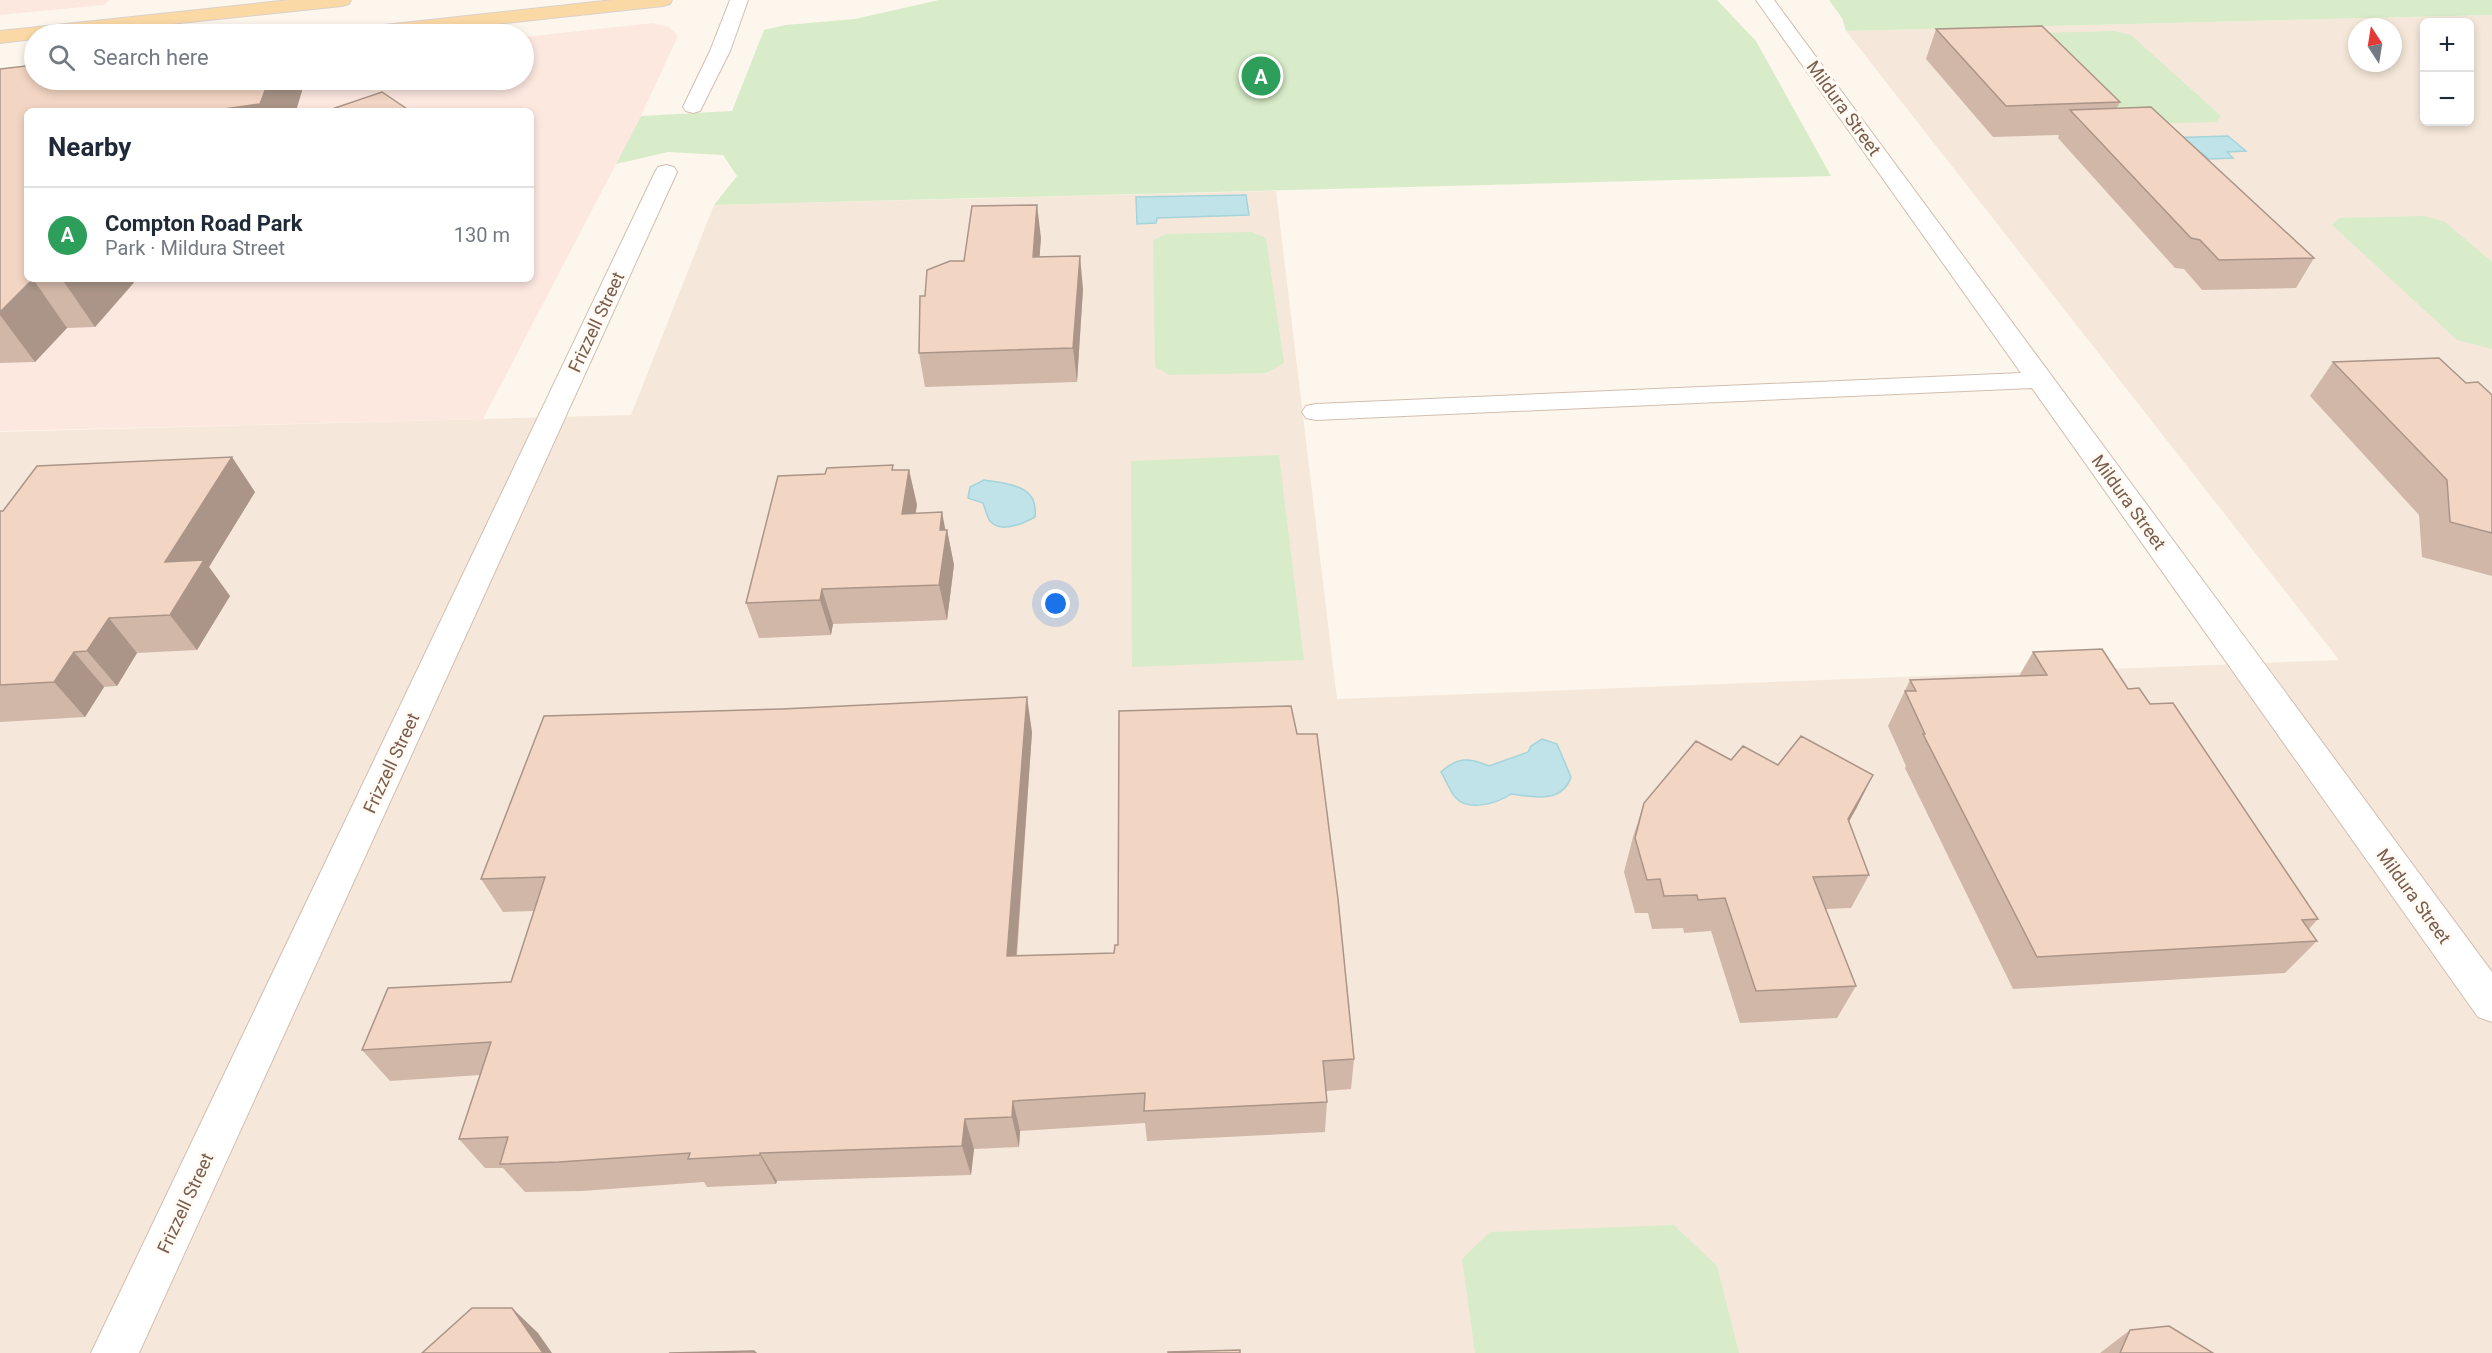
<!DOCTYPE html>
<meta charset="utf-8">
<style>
body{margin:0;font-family:Roboto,sans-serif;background:#f2f2f3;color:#1f2937}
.controls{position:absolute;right:18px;top:18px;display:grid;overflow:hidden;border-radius:9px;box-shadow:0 3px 9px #0003}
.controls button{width:54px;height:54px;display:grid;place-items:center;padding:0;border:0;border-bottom:2px solid #e0e1e3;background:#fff;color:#1f2937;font:30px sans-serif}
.compass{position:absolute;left:2348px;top:18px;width:54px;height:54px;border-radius:50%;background:#fff;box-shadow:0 3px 9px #0003;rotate:348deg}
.you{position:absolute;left:1056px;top:604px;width:21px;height:21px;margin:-15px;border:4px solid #fff;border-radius:50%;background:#1a73e8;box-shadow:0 0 0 9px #1a73e833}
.badge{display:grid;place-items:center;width:39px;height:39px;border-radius:50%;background:#ea580c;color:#fff;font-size:20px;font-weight:700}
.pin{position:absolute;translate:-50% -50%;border:3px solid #fff;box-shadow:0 2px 6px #0006}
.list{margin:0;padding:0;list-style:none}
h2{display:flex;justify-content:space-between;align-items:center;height:78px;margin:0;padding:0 24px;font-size:26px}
h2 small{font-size:20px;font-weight:400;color:#747a83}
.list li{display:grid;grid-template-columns:39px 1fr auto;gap:18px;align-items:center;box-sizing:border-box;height:96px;padding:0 24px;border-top:2px solid #e0e1e3}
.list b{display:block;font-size:22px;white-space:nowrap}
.list p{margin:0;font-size:20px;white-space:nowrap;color:#747a83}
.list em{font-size:20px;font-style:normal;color:#747a83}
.icon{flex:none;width:33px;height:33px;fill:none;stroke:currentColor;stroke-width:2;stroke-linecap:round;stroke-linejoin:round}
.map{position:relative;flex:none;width:2492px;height:1353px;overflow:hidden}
.search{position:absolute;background:#fff;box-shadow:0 3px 9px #0003;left:24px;top:24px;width:510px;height:66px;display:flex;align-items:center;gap:15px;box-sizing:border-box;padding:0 21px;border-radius:33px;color:#747a83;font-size:22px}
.panel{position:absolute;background:#fff;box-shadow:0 3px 9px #0003;left:24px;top:108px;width:510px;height:174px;border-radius:9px}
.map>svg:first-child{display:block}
</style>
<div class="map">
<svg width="2492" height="1353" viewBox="0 0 2492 1353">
<rect width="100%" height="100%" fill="#fdf6ec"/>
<path fill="#f5e8da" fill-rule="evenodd" d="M2492,15V1353H0V432L631,415L714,205L1276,191L1337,699L2339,660L1846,31ZM2424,22H2470V122H2424ZM2357,27H2393V63H2357Z"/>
<path fill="#fde8e0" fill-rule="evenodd" d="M0,0H110L104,5L0,15Z
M653,23L669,27L678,36L641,116L483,419L0,431V102L211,80H524V37ZM27,111H531V279H27Z"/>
<path fill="#d8ecc9" d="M939,0H1717L1756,41L1831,176L714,205L737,176L723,155L668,152L616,164L641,116L732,111L764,30L785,25L855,19Z
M1829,0H2492V15L1846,31L1842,18Z
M2114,31L2131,35L2221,116L2216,122L2140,124L2118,118L2043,33Z
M2424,216L2445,222L2492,262V349L2457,340L2332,225L2339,218Z
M1251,232L1266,238L1284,363L1266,373L1170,375L1155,367L1153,240L1167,234Z
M1279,455L1304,660L1132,667L1131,461Z
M1674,1225L1717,1266L1739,1353H1475L1462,1259L1490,1232Z"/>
<path fill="#bfe3e8" stroke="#a5d3da" stroke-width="1.5" d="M2228,136L2246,151L2227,152L2233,158L2209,159L2202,153H2182L2165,138Z
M1246,195L1249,215L1157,218L1156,223L1137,224L1136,197Z
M984,480C1009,484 1039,485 1035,517C1024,523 1001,534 990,521C987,517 985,508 983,503L968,498L970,487Z
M1542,739L1557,744L1571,777C1562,804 1533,797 1511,794C1498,803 1469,812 1456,798C1450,792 1446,780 1441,772C1457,757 1469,757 1489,766L1528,752L1531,746Z"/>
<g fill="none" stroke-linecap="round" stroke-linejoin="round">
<defs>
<path id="minor" d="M730,0H748L730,51L700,111L693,113L686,111L683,107L710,51Z
M1756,0H1774L2492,972V1022L2478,1017L2032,388L1316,420L1306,418L1302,412L1306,406L1316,404L2021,373Z
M666,165L674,167L677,172L139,1353H91L655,172L658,167Z"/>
<path id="major" d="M290,0H351L349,4L342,6L76,34H34V39L0,43V31Z
M613,0H672L670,4L663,6L404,34H347L350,30L357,28Z"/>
</defs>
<use href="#minor" stroke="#d1beb0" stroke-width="2"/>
<use href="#major" stroke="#dad1cd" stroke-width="2"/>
<use href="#minor" fill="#fff" fill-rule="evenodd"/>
<use href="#major" fill="#fbd9a5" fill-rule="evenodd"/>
</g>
<path fill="#d1b7a8" d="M1936,29L2120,102L2117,108L2314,258L2296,288L2202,290L2184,269L2175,268L2058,138L2059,135L1993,137L1926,59Z
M0,69L34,80H304L305,81L27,279H137L95,327L67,328L35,362L0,363Z
M1041,238L1039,257L1083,289L1077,382L925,387L919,353L925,296L964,261Z
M2333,362L2466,383L2492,395V576L2422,557L2419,515L2310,396Z
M894,470H909L917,505L915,513L947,530L954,565L947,620L833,624L831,635L759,638L746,603L825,474Z
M255,492L209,567L230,596L197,650L137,653L117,686L104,687L85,717L0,722V511Z
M2033,652L2128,689L2150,704L2318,919L2309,929L2317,941L2285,973L2013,989L1905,768L1906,766L1888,726L1910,680L2019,676Z
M1032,732L1017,956L1354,1059L1351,1089L1326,1091L1327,1102L1325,1132L1147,1141L1145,1123L1020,1131L1019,1147L974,1149L971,1175L777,1181L776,1184L707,1187L704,1182L582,1191L525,1192L503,1168H485L459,1139L480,1075L390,1081L362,1050L511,982L534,911L503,912L481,879Z
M1731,760L1873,775L1849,822L1869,875L1851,908L1826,909L1856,986L1837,1018L1740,1023L1711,931L1684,933L1683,928L1652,929L1648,913H1635L1624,872L1633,837L1644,803Z
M2130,1330L2213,1353H2100Z"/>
<path fill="#aa9588" d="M269,80H304L305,81L296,111H222Z
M1037,205L1041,238L1037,291L1033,257Z
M1080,256L1083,289L1077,382L1073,348Z
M33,279L67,328L35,362L0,315V312Z
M62,279H137L95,327Z
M232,457L255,492L209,567L230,596L197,650L170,615L165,562Z
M909,470L917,505L910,549L902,514Z
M942,512L946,533L947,530L954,565L947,620L939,585L940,530Z
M822,589L833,624L831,635L820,600Z
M109,618L137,653L117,686L87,651Z
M74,652L104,687L85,717L54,682Z
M1027,697L1032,732L1014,988L1007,956Z
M1873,775L1856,809L1830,853L1848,819Z
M1013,1101L1020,1131L1019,1147L1012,1117Z
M965,1119L974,1149L971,1175L962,1146Z
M760,1153L777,1181L776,1184L760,1155Z
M512,1308L538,1333L552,1353H543Z"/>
<path fill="#f3d5c3" stroke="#aa9588" stroke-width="1.5" d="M2042,26L2120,102L2006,106L1936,29Z
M34,65V80H269L260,104L224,109L222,111H27V279H35H33L0,312V69Z
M382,92L410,111H326Z
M2151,107L2314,258L2219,260L2200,240L2191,238L2070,110Z
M1037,205L1033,257L1080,256L1073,348L919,353L920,296H925L927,270L950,261H964L972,206Z
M2439,358L2466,383L2478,382L2492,395V533L2450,522L2447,480L2333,362Z
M232,457L165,562L204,560L170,615L109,618L87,651L74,652L54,682L0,685V511H3L37,466Z
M893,465L892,470H909L902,514L942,512L940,530H947L939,585L822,589L820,600L746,603L778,476L825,474L827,468Z
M2102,649L2128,689L2139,688L2150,704L2173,703L2318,919L2302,920L2317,941L2037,957L1923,734H1925L1905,691H1916L1910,680L2047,675L2033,652Z
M1027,697L1007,956L1114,953L1115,945H1118L1119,711L1291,706L1297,734H1317L1338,899L1354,1059L1323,1061L1327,1102L1144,1111L1145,1093L1013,1101L1012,1117L965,1119L962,1146L760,1153V1155L688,1159L690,1153L559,1162L500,1164L508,1137L459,1139L491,1042L362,1050L388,988L511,982L545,877L481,879L544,716L782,709Z
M1801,736L1873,775L1848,819L1869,875L1813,877L1856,986L1756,991L1725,898L1698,900L1697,895L1664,896L1660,879L1647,880L1635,838L1644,803L1696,741L1731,760L1743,746L1778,765Z
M472,1308H512L543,1353H422Z
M2169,1326L2213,1353H2120L2130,1330Z
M1240,1350V1353H1168V1352Z
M754,1351L756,1353H669Z"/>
<g text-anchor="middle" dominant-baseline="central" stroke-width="6" stroke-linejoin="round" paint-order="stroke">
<g font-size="18" fill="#7a5c4d" stroke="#fffaf3">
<text transform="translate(1844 108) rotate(54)">Mildura Street</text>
<text transform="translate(596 322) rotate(-65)">Frizzell Street</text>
<text transform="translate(2129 502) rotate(54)">Mildura Street</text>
<text transform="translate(391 763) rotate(-65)">Frizzell Street</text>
<text transform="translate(2414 896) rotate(54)">Mildura Street</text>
<text transform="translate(185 1203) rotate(-65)">Frizzell Street</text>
</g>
</g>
</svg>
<div class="controls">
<button>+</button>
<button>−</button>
</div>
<svg class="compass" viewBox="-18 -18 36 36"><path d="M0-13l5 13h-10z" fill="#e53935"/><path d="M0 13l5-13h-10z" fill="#747a83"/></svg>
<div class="you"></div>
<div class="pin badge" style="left:1261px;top:76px;background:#2e9e5b">A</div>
<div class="search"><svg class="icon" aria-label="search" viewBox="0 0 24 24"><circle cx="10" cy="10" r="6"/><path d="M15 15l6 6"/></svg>Search here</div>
<section class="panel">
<h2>Nearby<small></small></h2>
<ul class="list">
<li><span class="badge" style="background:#2e9e5b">A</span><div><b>Compton Road Park</b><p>Park · Mildura Street</p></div><em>130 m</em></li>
</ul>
</section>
</div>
